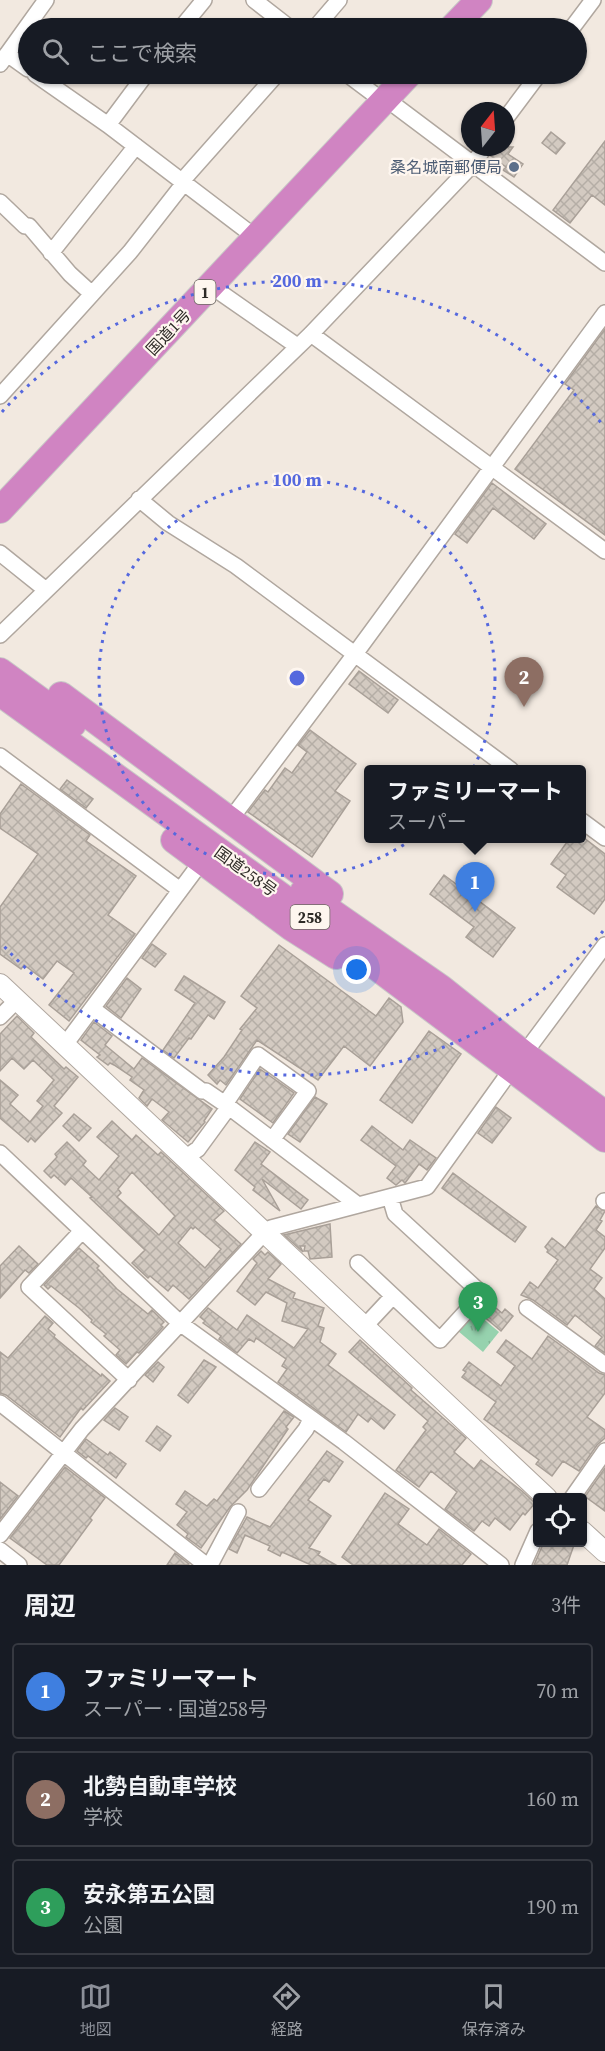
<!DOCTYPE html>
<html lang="ja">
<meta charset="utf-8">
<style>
body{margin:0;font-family:"Source Serif 4","Noto Sans JP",serif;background:#20242c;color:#f1f3f6}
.controls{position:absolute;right:18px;bottom:18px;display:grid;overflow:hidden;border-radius:6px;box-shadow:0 2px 4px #0004}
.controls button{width:54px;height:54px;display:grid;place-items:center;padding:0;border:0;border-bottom:2px solid #363941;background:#171b24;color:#f1f3f6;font:30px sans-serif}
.compass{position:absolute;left:461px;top:102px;width:54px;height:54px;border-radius:50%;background:#171b24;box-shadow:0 2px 4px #0004;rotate:17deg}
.you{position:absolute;left:357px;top:970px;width:21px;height:21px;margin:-15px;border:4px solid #fff;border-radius:50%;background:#1a73e8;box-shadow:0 0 0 9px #1a73e833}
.badge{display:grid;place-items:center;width:39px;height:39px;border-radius:50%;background:#8c9099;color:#fff;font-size:20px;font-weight:700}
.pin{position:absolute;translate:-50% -50px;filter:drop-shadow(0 2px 3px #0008)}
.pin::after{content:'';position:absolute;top:32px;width:21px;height:18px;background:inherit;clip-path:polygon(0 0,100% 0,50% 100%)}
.popup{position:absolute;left:364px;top:765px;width:222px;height:78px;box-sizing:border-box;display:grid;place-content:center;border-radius:6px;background:#171b24;filter:drop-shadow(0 2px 4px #0005);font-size:20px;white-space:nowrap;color:#9ea1a6}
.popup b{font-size:22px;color:#f1f3f6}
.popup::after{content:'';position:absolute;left:50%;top:100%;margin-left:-12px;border:12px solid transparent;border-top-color:#171b24}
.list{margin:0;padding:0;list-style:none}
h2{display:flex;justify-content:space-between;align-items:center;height:78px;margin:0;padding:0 24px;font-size:26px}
h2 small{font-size:20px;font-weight:400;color:#9ea1a6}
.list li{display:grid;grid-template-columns:39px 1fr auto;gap:18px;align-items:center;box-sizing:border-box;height:96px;margin:0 12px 12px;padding:0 12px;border:2px solid #363941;border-radius:6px}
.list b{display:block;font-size:22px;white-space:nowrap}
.list p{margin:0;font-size:20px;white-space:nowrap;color:#9ea1a6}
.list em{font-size:20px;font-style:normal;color:#9ea1a6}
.icon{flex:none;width:33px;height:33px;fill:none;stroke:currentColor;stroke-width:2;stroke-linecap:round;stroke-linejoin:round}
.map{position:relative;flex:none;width:605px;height:1565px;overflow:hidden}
.search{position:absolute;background:#171b24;box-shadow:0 2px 4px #0004;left:18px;right:18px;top:18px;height:66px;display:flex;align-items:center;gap:15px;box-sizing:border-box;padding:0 21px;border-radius:33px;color:#9ea1a6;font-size:22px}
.sheet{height:402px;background:#171b24}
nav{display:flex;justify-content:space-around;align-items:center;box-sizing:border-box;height:84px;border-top:2px solid #363941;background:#171b24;font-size:16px;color:#9ea1a6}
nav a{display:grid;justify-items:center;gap:3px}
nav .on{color:#8c9099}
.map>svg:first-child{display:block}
</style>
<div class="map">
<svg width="605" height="1565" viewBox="0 0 605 1565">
<defs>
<pattern id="grass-tufts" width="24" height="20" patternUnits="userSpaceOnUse" patternTransform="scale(1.5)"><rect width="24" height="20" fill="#96d2ae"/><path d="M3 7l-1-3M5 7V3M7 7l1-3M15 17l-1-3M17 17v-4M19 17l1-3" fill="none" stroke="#82b496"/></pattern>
<pattern id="building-cross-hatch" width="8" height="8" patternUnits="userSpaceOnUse" patternTransform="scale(1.5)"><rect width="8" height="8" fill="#d3cac1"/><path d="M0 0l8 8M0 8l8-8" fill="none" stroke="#b5aea6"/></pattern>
</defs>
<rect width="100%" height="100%" fill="#f2e9e0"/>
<path fill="url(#grass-tufts)" d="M475,1312L499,1332L483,1352L458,1331Z"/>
<path fill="url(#building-cross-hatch)" stroke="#a9a098" stroke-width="1.5" fill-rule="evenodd" d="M551,132L565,143L556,154L542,143Z
M605,141V205L592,195L570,223L553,210Z
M497,147H513L508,154L523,164L514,177L503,170L506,167L491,156Z
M605,329V535L515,469L574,390L565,384Z
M492,483L546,524L534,539L493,508L467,543L455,534Z
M359,671L398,700L388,713L349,684Z
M310,730L356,764L335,791L350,801L312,857L248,812L265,790L268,792L285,768L292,773L307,752L298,745Z
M67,780L93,799L86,808L60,789Z
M21,784L90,835L86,841L136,876L108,915L135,934L69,1021L49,1005L74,973L57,961L43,979L24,965L21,969L0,954V907L38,854L0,828V814Z
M570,838H584L605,854V899L594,914L557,887L566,875L551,864Z
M444,875L515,928L493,957L466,937L474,927L430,894Z
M152,944L166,954L155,967L142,958Z
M279,945L376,1016L389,998L401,1007L403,1022L370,1066L344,1046L318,1080L257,1040L226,1085L220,1080L217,1084L208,1075L224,1057L242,1030L240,1029L257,1008L241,996Z
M184,976L225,1002L214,1019L208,1015L191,1039L189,1038L174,1058L163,1050L195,1003L175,990Z
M127,978L141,989L121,1018L106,1006Z
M17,1016L34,1033L31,1037L64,1069L66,1067L78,1077L54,1106L62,1113L35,1142L31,1138L28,1142L0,1118V1080L18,1095L10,1104L30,1122L43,1106L37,1101L54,1080L33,1060L24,1069L12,1058L0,1071V1034Z
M94,1022L112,1036L105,1045L134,1069L142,1058L212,1109L204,1121L205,1122L188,1142L162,1120L169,1112L152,1099L147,1106L139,1098L144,1090L130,1080L132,1077L114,1065L110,1063L108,1065L97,1057L100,1055L81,1040Z
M429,1031L461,1054L412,1123L380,1100Z
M260,1069L294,1093L273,1123L240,1099Z
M315,1097L327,1104L300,1142L288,1134Z
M496,1107L511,1118L492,1143L478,1133Z
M74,1114L91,1128L79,1141L63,1126Z
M112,1121L132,1140L136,1135L158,1155L161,1152L224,1211L214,1220L241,1244L189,1299L173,1285L168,1291L150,1276L148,1278L132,1263L145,1250L90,1198L92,1197L71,1178L65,1185L54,1175L51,1178L44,1171L57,1157L55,1154L67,1142L86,1161L83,1165L99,1180L119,1156L97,1137ZM132,1172L175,1216L159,1235L117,1197L121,1193L118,1189ZM191,1227L193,1229L195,1227L221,1249L205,1268L178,1243Z
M372,1126L403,1150L410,1140L436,1158L427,1170L419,1164L405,1183L402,1180L396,1185L387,1178L396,1166L361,1140Z
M255,1142L270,1152L261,1164L308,1200L301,1209L262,1179L280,1211L253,1190L255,1187L235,1170Z
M453,1173L526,1227L515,1242L442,1188Z
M596,1206L605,1211L600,1220L602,1221L596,1230L605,1237V1248L590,1269L602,1278L594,1289L605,1299V1353L595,1346L602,1337L575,1315L567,1325L533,1300L521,1295L530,1282L538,1288L558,1260L547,1252L548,1250L545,1247L552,1238L565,1248Z
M330,1224L332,1257L310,1259L308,1251H304L305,1246H300L303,1252L284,1235Z
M19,1246L38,1264L29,1273L25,1270L0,1298V1266Z
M79,1248L99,1266L97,1268L117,1289L148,1314L152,1310L164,1322L161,1325L163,1327L139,1353L137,1352L126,1364L116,1355L120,1350L104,1336L106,1334L91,1322L92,1320L79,1308L51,1286L48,1289L44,1285Z
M261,1251L265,1255L268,1252L281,1264L268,1279L295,1293L293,1298L324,1308L318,1326L324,1328L320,1342L336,1354L328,1365L395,1415L384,1429L371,1418L368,1422L358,1414L346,1432L278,1382L287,1369L282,1366L286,1359L256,1338L254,1342L249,1339L237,1353L219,1339L221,1336L203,1323L205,1321L200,1317L208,1308L237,1330L247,1315L294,1348L308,1329L282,1321L287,1303L266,1292L255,1305L237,1291L257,1263L253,1259Z
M491,1304L502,1313L505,1309L513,1316L501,1331L482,1315Z
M45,1316L53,1323L48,1329L55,1335L54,1337L101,1376L102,1374L110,1381L83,1410L81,1408L60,1437L6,1395L0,1393V1352L8,1358Z
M548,1336L599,1373L605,1375V1393L587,1417L605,1430V1438L597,1445L579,1471L563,1461L552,1476L536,1464L539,1460L484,1419L496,1402L462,1377L466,1372L463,1370L469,1362L501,1386L515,1366L497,1352L506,1340L532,1359Z
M360,1340L412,1388L411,1390L466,1438L454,1452L474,1469L481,1460L522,1491L535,1503L525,1515L523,1513L510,1530L495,1518L489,1526L482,1521L474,1531L445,1509L457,1492L431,1471L419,1487L396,1470L426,1430L423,1427L428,1421L349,1352Z
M204,1360L216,1367L188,1403L178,1395Z
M158,1362L164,1367L153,1382L145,1375Z
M115,1408L128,1417L119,1430L104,1420Z
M284,1411L294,1417L286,1427L288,1429L247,1490L230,1507L201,1548L186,1537L188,1534L177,1525L187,1512L176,1504L185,1491L207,1506L214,1499L217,1501Z
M157,1426L171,1436L160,1451L146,1441Z
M86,1439L108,1455L110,1452L126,1464L116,1478L88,1456L86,1458L77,1451Z
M327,1451L343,1462L329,1482L324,1479L308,1500L331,1516L309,1548L320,1552L318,1555L336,1565H311L282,1552L280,1556L268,1550L270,1546L245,1535L237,1553L229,1549L247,1517L270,1527Z
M65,1467L105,1498L90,1518L92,1520L59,1565H47L10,1538Z
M605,1468V1511L587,1498L584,1502L582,1501Z
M0,1482L18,1496L0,1519Z
M385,1493L409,1509L398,1524L427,1545L439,1529L471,1554L462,1565H353L342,1557Z
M544,1542H575L567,1565H534Z
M175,1553L189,1564L188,1565H167Z"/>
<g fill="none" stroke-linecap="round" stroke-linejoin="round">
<defs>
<path id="minor" d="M254,0L290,28
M181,28L204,0
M315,28L339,0
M572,28L593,0
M7,54L28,69
M0,64L46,0
M35,74L108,125L255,237
M347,74L383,101
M385,98L605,263
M506,118L539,74
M108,125L146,74
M182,181L277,74
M0,202L25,226H29L70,274L92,294
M51,253L136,146
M211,286L297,346
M311,334L605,551
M0,396L130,252L184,183
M139,499L168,523L236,566L511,770
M0,553L46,590
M0,635L311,334L473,164L485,147
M0,756L180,890
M230,820L355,654L605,313
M582,821L605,838
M93,1009L202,1091H206L225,1104L358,1205
M0,1017L17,1000
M64,1046L202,861
M524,1054L605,945
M225,1104L258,1055L308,1091L272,1140
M0,1153L181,1324L344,1442L501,1565
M185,1158L198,1149L228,1108
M604,1201L605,1202
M82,1231L29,1287L129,1380
M358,1263L440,1340L482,1294L395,1214L390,1197
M527,1308L605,1365
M365,1326L393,1296
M0,1403L206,1565
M259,1489L306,1429L311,1419
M572,1498L605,1451
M0,1535L82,1429L265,1232L271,1228L427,1187L511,1070
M0,1550L19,1565
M210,1565L238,1512
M523,1565L538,1531"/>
<path id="tertiary" d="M0,984L547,1498
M582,1531L605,1552"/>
<path id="trunk" d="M452,28L479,0
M0,510L409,74
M0,671L73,724
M0,693L291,903L605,1139
M61,695L330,894
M174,840L292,928L336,956
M303,892L441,988L524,1054L605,1114"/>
</defs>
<use href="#minor" stroke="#b0a79f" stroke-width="18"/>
<use href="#tertiary" stroke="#b0a79f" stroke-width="22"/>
<use href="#trunk" stroke="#c8c8c7" stroke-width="28"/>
<use href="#minor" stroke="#fff" stroke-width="15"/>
<use href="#tertiary" stroke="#fff" stroke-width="20"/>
<use href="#trunk" stroke="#d084c2" stroke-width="26"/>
</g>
<g fill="none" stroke="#5568de" stroke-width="3" stroke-dasharray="3 6">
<circle cx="297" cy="678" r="198"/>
<path d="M603 931A397 397 0 0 1 2 944M2 412A397 397 0 0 1 603 425"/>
</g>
<circle fill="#5c6f8a" stroke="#fef6ef" stroke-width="2" cx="514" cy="167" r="6"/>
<g text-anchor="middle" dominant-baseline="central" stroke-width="4.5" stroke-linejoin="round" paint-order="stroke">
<g fill="#fef6ef" stroke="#6c6762" stroke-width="1.5">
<rect x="194.5" y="280" width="21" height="24" rx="4.5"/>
<rect x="290.5" y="905" width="39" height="24" rx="4.5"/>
</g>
<g font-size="15" font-weight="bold" fill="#2d2a26">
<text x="205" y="292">1</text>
<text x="310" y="917">258</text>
</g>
<g font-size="16" fill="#4e5e75" stroke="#fef6ef" text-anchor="end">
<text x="502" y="167">桑名城南郵便局</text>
</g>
<g font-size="16" fill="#2d2a26" stroke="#fef6ef">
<text transform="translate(168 332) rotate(-47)">国道1号</text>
<text transform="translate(246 871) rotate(36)">国道258号</text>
</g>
</g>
<circle cx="297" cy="678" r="9" fill="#5568de" stroke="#fef6ef" stroke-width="3"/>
<g font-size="18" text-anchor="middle" font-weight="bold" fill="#5568de" stroke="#fef6ef" stroke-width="4.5" stroke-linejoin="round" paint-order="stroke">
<text x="297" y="287">200 m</text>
<text x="297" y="486">100 m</text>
</g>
</svg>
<div class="controls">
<button><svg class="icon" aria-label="locate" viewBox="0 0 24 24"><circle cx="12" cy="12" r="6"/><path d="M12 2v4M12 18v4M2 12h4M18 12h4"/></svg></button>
</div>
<svg class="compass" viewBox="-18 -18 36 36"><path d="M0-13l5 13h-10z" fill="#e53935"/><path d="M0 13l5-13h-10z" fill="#9ea1a6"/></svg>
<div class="you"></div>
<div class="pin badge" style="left:475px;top:912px;background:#3f7fe0">1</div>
<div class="popup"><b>ファミリーマート</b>スーパー</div>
<div class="pin badge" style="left:524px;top:707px;background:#8d6e63">2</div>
<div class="pin badge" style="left:478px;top:1332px;background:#2e9e5b">3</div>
<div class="search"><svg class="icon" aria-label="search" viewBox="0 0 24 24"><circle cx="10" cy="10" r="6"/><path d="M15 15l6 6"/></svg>ここで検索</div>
</div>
<section class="sheet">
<h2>周辺<small>3件</small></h2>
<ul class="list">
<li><span class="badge" style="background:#3f7fe0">1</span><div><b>ファミリーマート</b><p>スーパー · 国道258号</p></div><em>70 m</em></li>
<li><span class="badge" style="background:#8d6e63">2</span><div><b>北勢自動車学校</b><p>学校</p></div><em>160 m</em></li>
<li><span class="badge" style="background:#2e9e5b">3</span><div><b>安永第五公園</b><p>公園</p></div><em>190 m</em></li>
</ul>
</section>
<nav>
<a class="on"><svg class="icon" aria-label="map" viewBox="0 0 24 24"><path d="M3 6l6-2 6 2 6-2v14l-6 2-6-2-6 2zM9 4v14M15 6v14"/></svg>地図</a>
<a><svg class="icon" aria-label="directions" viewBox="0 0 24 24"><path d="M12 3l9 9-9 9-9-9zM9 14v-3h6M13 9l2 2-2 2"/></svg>経路</a>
<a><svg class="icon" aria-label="saved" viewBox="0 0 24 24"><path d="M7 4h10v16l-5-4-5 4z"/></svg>保存済み</a>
</nav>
